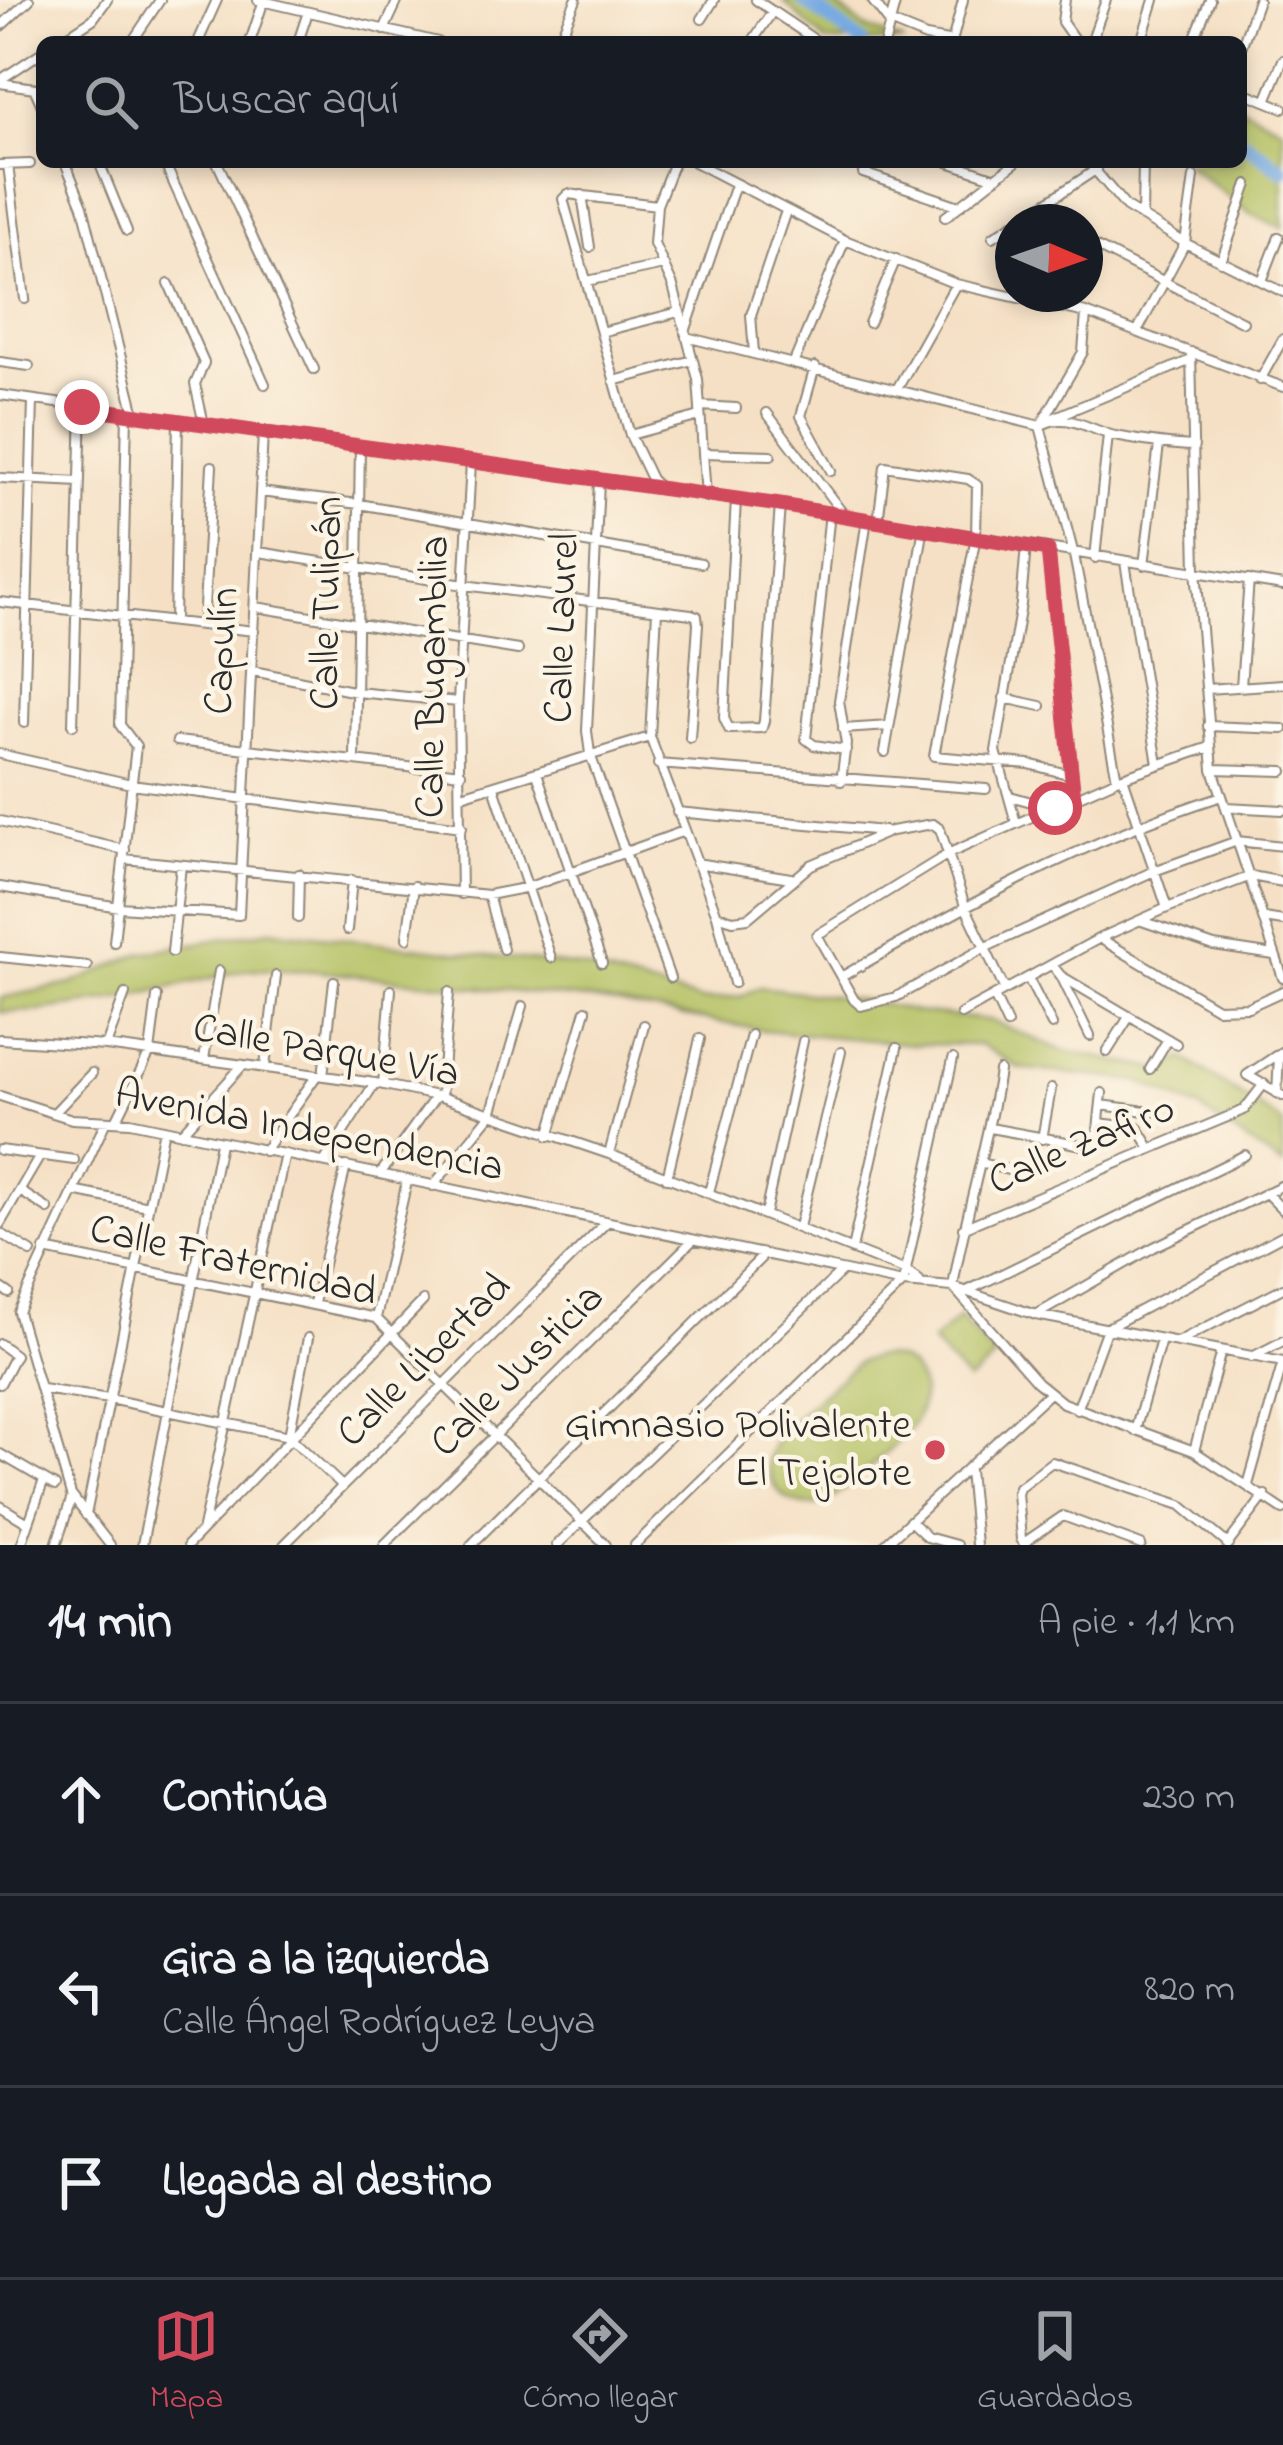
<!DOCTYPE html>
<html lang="es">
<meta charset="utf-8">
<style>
body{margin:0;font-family:"Indie Flower",sans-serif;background:#242831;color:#f1f3f6}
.compass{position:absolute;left:995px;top:204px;width:108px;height:108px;border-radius:50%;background:#171b24;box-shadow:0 6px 18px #0003;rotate:92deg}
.stop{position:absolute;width:36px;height:36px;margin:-27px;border:9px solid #d1495b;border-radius:50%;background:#fff}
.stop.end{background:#d1495b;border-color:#fff;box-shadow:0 3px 12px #0008}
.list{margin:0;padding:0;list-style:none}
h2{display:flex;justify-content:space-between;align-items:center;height:156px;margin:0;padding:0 48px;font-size:51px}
h2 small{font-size:39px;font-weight:400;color:#9ea1a6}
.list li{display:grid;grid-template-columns:78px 1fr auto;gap:36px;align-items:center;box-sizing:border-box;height:192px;padding:0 48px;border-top:3px solid #363941}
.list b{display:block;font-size:45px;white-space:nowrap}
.list p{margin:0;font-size:39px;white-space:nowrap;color:#9ea1a6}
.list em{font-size:39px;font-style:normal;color:#9ea1a6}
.icon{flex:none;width:66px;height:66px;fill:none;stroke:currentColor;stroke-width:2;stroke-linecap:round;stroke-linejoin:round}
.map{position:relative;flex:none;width:1283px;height:1545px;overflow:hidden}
.search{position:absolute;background:#171b24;box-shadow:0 6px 18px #0003;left:36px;right:36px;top:36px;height:132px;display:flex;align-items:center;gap:30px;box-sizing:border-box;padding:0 42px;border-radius:18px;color:#9ea1a6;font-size:45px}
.sheet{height:732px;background:#171b24}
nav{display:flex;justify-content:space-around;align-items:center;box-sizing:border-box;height:168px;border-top:3px solid #363941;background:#171b24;font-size:33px;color:#9ea1a6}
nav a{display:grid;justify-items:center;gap:6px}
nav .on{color:#d1495b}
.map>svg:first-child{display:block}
</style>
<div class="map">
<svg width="1283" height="1545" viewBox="0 0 1283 1545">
<rect width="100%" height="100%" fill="#fcf5e5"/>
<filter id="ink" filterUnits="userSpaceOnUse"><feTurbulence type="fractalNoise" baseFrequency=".00833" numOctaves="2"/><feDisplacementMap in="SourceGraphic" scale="24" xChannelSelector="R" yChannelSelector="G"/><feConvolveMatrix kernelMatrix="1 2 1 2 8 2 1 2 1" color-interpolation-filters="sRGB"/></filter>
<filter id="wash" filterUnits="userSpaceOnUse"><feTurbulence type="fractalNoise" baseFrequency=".004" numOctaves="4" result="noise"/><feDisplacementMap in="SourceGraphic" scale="48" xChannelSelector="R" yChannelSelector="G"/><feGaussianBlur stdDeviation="2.7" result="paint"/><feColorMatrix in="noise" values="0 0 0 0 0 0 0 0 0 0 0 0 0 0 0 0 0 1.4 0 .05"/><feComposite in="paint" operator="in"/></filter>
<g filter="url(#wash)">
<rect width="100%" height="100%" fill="#f5e0c5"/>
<path fill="#b3c062" stroke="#6f7646" stroke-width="3" d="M782,0H829L865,28L904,42H826Z
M1241,107L1283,128V228L1251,214L1183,162H1241Z
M270,930L580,967L702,1001L742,996L760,987L864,1000L916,1012L989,1020L1061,1050L1160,1070L1184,1058L1283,1123V1166L1198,1108L1138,1081L1019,1068L981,1045L912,1044L762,1030L596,1000L315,971L250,969L125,998L39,1011L0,1012V998L71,984L142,953Z
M960,1317L995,1358L968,1382L932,1342Z
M874,1357C890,1356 906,1359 915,1373C944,1417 878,1458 851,1483C841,1492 833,1501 820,1504C788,1512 757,1479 772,1447C783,1424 837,1382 858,1362Z"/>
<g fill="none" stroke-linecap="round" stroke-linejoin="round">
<path stroke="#78aae3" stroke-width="15" d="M803,0L861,42
M1241,140L1283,170"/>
</g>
</g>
<g filter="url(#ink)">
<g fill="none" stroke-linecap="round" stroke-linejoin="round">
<defs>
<path id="minor" d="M258,0L438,42
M756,0L818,42
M872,0L888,21
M1065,0L1062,22L1076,42
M702,19L714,0
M889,22L926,37L953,42
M0,27L29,0
M384,30L398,0
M58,42L93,19L107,0
M132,42L160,0
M198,42L217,0
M250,42L263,3
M298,42L308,12
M558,42L576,0
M752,42L772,12
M885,42L896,0
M952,42L963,0
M1091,42L1106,0
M1141,42L1154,0
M1193,42L1210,0
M1241,48L1258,0
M0,80L42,52
M0,83L42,89
M35,90L42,106
M1241,91L1283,108
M1266,101L1283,60
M65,162L83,206L135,414
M99,162L127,231
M164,162L265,384
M217,162L314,369
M674,162L657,205L654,244L673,286L698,379L706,497
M694,162L845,240L956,284L1086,313L1283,387
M948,162L996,178
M1088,162L1126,207L1185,243L1283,292
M0,165L30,164
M8,165L25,299
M863,173L959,206
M582,195L590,247
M657,205L568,194L563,199L630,435L651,479L661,489
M945,217L1016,162
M1142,217L1143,162
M1017,222L1097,169
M993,237L1013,224
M1085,241L1243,322
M1221,262L1248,184
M587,281L664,265
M1262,281L1279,237
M169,284L204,363L195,384L204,424
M869,323L896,259
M601,332L679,312
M685,332L735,185
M1137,332L1185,243L1194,177
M686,337L1040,426
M1191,352L1196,570L1213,769L1283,978
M754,353L751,315L786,211
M0,362L29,366
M794,362L845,240
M815,367L801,416L831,471
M1260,380L1283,339
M614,381L693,360
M897,389L956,284
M0,395L780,505L1283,586
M700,406L736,408
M767,413L844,515
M1053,418L1191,360
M1041,425L1083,352L1086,314
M1040,426L1074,555L1117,779
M1040,426C1066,410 1089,430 1115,436C1142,441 1167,445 1194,446
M630,435L700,416
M704,453L771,455
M0,478L80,482
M599,481L587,731L590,754L670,978
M260,492L359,504L701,563
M736,500L724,718L729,729L762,728L764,721L780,505
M830,512L806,739L814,745L846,750
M878,522L885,466L968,479L977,485L976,536L934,756L1029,764L1071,775
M1048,550L1074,798
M259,552L464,585L691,614L697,616L698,624L690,738
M1095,558L1108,435
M1125,562L1158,764
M1144,565L1159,445
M0,602L254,631
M256,607L518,650
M657,610L650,737L717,915L734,983
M174,622L178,420
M203,625L212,466
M253,671L357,692L458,702
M1241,686L1249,580
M1206,689L1283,684
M1004,698L1041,706
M24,723L33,400
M73,725L82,407
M1208,726L1283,729
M843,729L889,726
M177,741L461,773
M1210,747L1117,779L950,853L817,935L854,1000L861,1006L896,997L984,948L1154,871L1237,841L1283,846
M885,752L924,527
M0,754L131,784L462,827
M355,760L360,447
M658,764L986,789
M1213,769L1283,771
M537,773L602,963
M1123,777L1167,908
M841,781L846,744L839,701L867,519
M494,787L551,958
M462,795L650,737
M1010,796L1053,808
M1226,807L1283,810
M677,812L884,831
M0,821L125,850
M1016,823L996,751L1021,604L1026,545
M124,859L488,895L529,887L684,831
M696,863L791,878
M0,887L119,907L239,915L263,433
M461,894L458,702L471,462
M488,895L503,949
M717,915L733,920L748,918L811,865L891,831L933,824L940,829L965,906L1005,990
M298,918L299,874
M1264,918L1283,921
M1142,921L1214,946L1274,955
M347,930L352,880
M407,938L414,886
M1101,939L1217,1008L1248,1007L1283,991
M114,942L136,746L120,725L127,413
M172,952L181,865
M0,957L87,966
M1052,965L1061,976L1176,1044
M841,977C966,905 1084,840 1222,796
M1028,978L1052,1025
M1062,978L1090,1036
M994,996L1007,1024
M961,1014L1100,938L1167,908L1251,876L1283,882
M0,1039L106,1046L375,1083L441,1097L609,1154L906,1271L919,1281
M106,1046L125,994
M1283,1051L1247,1075L1283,1096
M1107,1052L1129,1017
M204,1059L219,971
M265,1067L276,976
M1150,1069L1168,1039
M323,1076L334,981
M383,1085L391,990
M1277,1093L1279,1056
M0,1096L72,1119L130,1122L903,1283L953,1287L1036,1315L1283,1362
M441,1097L449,992
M1101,1105L1153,1112
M56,1111L92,1073
M117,1119L150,1052L157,997
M106,1121L18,1312L71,1495L110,1545
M1099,1123L1138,1128L1151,1149
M990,1128L1088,1146L1097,1139L1102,1093
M181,1133L243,1065
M549,1136L586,1010
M1042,1139L1051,1089
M0,1150L74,1160
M264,1151L317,1075
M609,1154L644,1025
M324,1162L375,1083
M981,1163L1008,1170
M380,1174L436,1096
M667,1178L700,1039
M433,1186L491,1114L523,1006
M20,1191L48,1209
M73,1191L148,1206
M709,1192L751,1035
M1267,1194L1283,1210
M765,1214L803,1041
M0,1224L40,1156
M799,1227L841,1052
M963,1228L1244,1110L1264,1084
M0,1233L31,1252
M852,1249L897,1048
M45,1250L376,1318L606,1545
M0,1287L9,1293
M953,1287L1037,1382L1063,1403L1194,1451L1283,1510
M953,1287C965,1214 988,1144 999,1071
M967,1291L1245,1155
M314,1303L346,1166
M1036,1315L1154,1247L1283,1185
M376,1318L407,1181
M1177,1342L1283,1288
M0,1344L15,1355L0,1384
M1252,1357L1283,1341
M42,1389L109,1399L289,1436L341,1485
M1077,1410L1107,1328L1283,1235
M1135,1431L1161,1340
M289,1436L308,1338
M1194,1451L1221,1351
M0,1454L55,1486
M969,1470L976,1545
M1248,1485L1283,1362
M0,1506L28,1523
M86,1515L164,1129
M910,1521L927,1537L956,1545
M203,1527L285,1154
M1025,1542L1063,1516L1141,1545
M21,1545L44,1480
M56,1545L72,1497
M142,1545L220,1143
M188,1545L423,1301
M284,1545L607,1222
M384,1545L692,1241
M471,1545L764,1255
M557,1545L842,1271
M635,1545L903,1283L953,1059
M884,1545L1049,1393
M1025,1545L1021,1539L1017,1493L1019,1487L1052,1462L1181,1505L1229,1545
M1227,1545L1265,1495"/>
</defs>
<use href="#minor" stroke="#908678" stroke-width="12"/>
<use href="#minor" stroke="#fff" stroke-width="8"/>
</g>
</g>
<g fill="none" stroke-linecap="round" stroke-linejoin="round" filter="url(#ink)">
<path stroke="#d1495b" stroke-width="15" d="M82,407L780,505L1048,550L1074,798L1055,808"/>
</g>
<circle fill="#d1495b" stroke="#fcf5e5" stroke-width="4.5" cx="935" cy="1450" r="12"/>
<g text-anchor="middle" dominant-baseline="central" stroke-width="9" stroke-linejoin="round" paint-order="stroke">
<g font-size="42" fill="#2b2b2b" stroke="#fcf5e5">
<text transform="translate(328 603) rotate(-89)">Calle Tulipán</text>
<text transform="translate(563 628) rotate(-88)">Calle Laurel</text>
<text transform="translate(223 651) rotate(-87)">Capulín</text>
<text transform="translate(434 677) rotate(-89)">Calle Bugambilia</text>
<text transform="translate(326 1052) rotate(10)">Calle Parque Vía</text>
<text transform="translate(309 1132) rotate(11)">Avenida Independencia</text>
<text transform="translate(1082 1146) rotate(-23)">Calle Zafiro</text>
<text transform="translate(233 1262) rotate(13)">Calle Fraternidad</text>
<text transform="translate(425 1361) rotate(-45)">Calle Libertad</text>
<text transform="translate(518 1371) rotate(-45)">Calle Justicia</text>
</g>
<g font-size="42" fill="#2b2b2b" stroke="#fcf5e5" text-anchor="end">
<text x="911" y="1426">Gimnasio Polivalente<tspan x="911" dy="48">El Tejolote</tspan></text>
</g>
</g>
</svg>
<svg class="compass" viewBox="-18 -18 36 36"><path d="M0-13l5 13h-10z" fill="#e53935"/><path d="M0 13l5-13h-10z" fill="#9ea1a6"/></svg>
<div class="stop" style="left:1055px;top:808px"></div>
<div class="stop end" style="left:82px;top:407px"></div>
<div class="search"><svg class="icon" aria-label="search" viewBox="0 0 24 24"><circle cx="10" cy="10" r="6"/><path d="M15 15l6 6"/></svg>Buscar aquí</div>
</div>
<section class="sheet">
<h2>14 min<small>A pie · 1.1 km</small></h2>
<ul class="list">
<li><svg class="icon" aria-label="ahead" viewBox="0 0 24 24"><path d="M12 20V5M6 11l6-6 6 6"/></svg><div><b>Continúa</b></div><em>230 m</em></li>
<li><svg class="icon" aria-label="left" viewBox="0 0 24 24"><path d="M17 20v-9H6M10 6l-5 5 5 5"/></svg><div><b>Gira a la izquierda</b><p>Calle Ángel Rodríguez Leyva</p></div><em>820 m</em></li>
<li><svg class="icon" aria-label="arrive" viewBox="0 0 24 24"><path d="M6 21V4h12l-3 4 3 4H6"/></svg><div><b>Llegada al destino</b></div></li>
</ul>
</section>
<nav>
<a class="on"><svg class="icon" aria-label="map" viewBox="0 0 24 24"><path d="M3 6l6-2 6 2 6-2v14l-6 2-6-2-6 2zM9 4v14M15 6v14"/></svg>Mapa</a>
<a><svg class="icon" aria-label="directions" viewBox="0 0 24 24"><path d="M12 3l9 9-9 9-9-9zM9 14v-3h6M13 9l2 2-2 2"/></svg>Cómo llegar</a>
<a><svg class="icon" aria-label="saved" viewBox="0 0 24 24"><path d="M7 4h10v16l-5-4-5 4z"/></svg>Guardados</a>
</nav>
